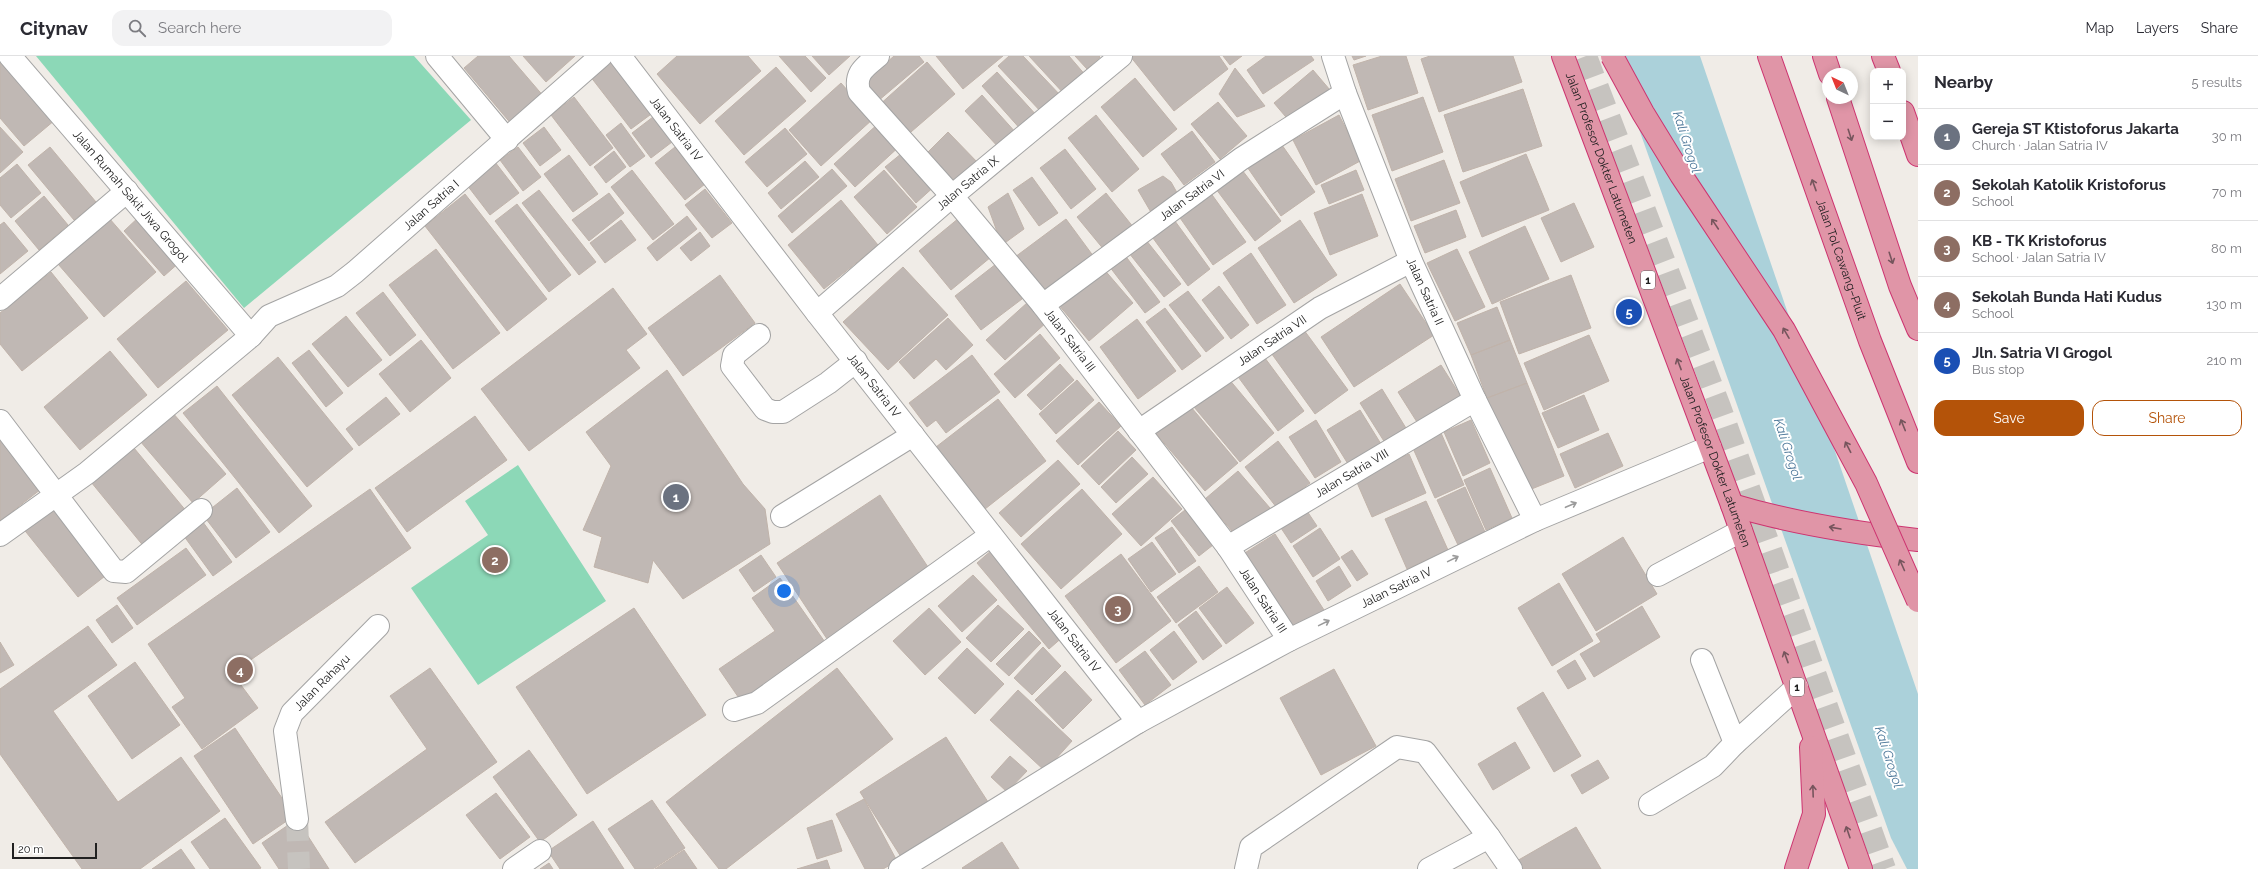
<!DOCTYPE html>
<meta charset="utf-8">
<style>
body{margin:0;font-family:Raleway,sans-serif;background:#f2f2f3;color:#2b2b33}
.controls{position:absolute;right:12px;top:12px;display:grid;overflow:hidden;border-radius:8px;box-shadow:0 2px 10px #0003}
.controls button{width:36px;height:36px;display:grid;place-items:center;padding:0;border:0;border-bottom:1px solid #e1e1e2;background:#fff;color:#2b2b33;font:20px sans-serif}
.compass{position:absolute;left:1822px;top:12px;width:36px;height:36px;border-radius:50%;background:#fff;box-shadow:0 2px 10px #0003;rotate:317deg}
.scale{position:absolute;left:12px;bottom:10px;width:85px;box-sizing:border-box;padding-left:4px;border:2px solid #202020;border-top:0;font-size:11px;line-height:14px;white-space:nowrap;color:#202020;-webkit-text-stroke:3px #fff;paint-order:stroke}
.you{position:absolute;left:784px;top:535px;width:14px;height:14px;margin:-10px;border:3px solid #fff;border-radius:50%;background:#1a73e8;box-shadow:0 0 0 6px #1a73e833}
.badge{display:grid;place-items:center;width:26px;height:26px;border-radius:50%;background:#b45309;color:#fff;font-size:13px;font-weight:700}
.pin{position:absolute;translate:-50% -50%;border:2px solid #fff;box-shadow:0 1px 4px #0006}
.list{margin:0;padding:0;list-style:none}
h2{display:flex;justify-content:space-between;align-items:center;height:52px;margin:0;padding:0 16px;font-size:17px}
h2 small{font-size:13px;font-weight:400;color:#7c7c81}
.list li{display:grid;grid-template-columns:26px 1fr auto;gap:12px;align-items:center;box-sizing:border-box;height:56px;padding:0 16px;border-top:1px solid #e1e1e2}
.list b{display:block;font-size:15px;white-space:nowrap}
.list p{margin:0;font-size:13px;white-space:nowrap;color:#7c7c81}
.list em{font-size:13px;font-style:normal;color:#7c7c81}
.actions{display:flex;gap:8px;padding:12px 16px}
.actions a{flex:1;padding:9px 0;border:1px solid #b45309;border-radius:12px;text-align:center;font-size:14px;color:#b45309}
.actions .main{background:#b45309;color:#fff}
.icon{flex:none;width:22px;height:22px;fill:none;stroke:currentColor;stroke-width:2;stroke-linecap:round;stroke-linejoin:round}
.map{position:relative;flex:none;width:1918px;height:813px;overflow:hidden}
header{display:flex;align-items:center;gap:24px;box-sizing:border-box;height:56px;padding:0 20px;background:#fff;border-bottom:1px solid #e1e1e2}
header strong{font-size:19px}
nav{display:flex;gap:22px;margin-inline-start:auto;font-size:14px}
.search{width:280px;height:36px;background:#f2f2f3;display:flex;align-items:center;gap:10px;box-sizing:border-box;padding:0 14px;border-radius:12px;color:#7c7c81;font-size:15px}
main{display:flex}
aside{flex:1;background:#fff}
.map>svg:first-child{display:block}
</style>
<header>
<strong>Citynav</strong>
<div class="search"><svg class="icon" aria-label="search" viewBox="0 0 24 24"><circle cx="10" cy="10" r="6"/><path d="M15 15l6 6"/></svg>Search here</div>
<nav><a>Map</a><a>Layers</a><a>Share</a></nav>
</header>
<main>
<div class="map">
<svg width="1918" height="813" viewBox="0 0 1918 813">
<rect width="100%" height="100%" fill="#f0ece7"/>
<path fill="#8cd8b7" d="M36,0H414L471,64L244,252Z
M518,409L606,545L478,629L411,532L488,479L465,445Z"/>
<path fill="#abd1da" d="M1613,0H1700L1918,638V813H1907L1891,782Z"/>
<path fill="#c0b8b4" stroke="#c0b3aa" d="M0,0L55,64L24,90L0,62Z
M478,0H509L545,42L513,70L464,12Z
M523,0H575L546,26Z
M677,0H748L761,15L700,68L657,18Z
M779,0H805L826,22L811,36Z
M812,0H850L829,19Z
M894,0H919L924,6L878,45L863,27Z
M936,0H1003L963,33Z
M1009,0H1023L1062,41L1043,58L998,10Z
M1029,0H1069L1087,21L1066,40Z
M1075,0H1099L1100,1L1087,13Z
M1130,0H1219L1228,13L1174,55Z
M1223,0H1242L1230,9Z
M1266,0H1311L1314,4L1263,38L1247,14Z
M1352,0H1366L1354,4Z
M1382,0H1406L1418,37L1368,54L1353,9Z
M1430,0H1513L1522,26L1439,56L1421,3Z
M612,3L654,56L631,73L590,20Z
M927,6L955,38L904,82L877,51Z
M776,11L806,45L744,99L715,65Z
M1235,12L1265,50L1237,61L1219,38Z
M1313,14L1330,34L1291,67L1274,47Z
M997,16L1039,62L1023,76L982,30Z
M1135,22L1177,73L1143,101L1101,51Z
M841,27L873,63L821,110L789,74Z
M1523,33L1542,90L1463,116L1444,59Z
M982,39L1017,78L1000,93L965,55Z
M574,41L613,92L590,110L551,59Z
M1423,41L1443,96L1392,115L1372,59Z
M1218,46L1247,80L1220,103L1191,68Z
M1096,59L1139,113L1112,136L1068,82Z
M1339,59L1362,104L1316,129L1293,84Z
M653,61L672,86L651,102L632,77Z
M880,66L901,89L855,131L834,108Z
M621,67L645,100L630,111L606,79Z
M0,71L23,96L0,117Z
M544,71L561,94L540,110L523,87Z
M785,72L807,98L767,131L745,106Z
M1192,75L1215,106L1184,129L1161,98Z
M948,76L980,109L952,133L923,101Z
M1277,82L1315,136L1281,160L1243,105Z
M50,91L96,146L74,164L28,109Z
M518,91L541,121L523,135L500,104Z
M675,91L705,128L685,144L655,107Z
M907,93L937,128L916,147L885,111Z
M1065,93L1096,133L1071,153L1040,112Z
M614,95L626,111L606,127L594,111Z
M1526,98L1549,154L1482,181L1460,126Z
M569,99L598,138L573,156L544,118Z
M1444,104L1460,147L1411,165L1395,123Z
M805,105L819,121L781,153L768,137Z
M495,106L519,137L490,159L467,129Z
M17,108L41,137L11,162L0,149V122Z
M1239,110L1281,165L1255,185L1213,129Z
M832,113L847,130L792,177L778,160Z
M632,114L674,168L653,184L611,131Z
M884,114L917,151L887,178L854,141Z
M1356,114L1364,134L1329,148L1321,129Z
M1163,120L1171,126L1180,142L1152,158L1138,134Z
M1032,121L1058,157L1039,170L1013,134Z
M705,133L732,167L712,182L685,149Z
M539,134L596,206L579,219L522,147Z
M1210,136L1246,186L1213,209L1178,159Z
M609,137L624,157L589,185L572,164Z
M1008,137L1024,173L1002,189L988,151Z
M1106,137L1134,172L1105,195L1077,161Z
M465,138L547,243L507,275L425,170Z
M1362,138L1378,180L1330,199L1314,157Z
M44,140L68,169L39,194L15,165Z
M841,144L878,189L824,233L788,189Z
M1574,147L1594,191L1561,206L1541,162Z
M517,148L571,219L549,236L495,165Z
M1456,154L1466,181L1425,197L1414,170Z
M141,159L181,205L164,220L124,175Z
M687,160L697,173L657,205L647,192Z
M1172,161L1210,213L1188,230L1150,178Z
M109,162L156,216L104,261L58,208Z
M959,162L991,201L951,234L919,195Z
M1066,163L1094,201L1044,239L1015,201Z
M621,164L636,184L605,207L590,187Z
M1300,164L1337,219L1294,247L1258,192Z
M4,166L28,195L0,218V169Z
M1525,170L1549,223L1492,248L1469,196Z
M700,176L710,190L691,205L680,192Z
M1142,179L1181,228L1164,241L1125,192Z
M436,193L500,277L453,313L389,229Z
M1457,193L1485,251L1455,265L1427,207Z
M1121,194L1160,246L1145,257L1106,206Z
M1251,197L1286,249L1257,268L1223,217Z
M996,208L1022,243L981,274L955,240Z
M903,211L948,259L888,314L843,266Z
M1102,211L1133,247L1089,285L1058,248Z
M51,216L88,262L22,315L0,288V257Z
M720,219L755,267L683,320L648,272Z
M1571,219L1591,272L1519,298L1500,246Z
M186,225L228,274L158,332L117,283Z
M1400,228L1434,279L1354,331L1321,281Z
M1219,230L1249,269L1231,283L1202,244Z
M613,232L647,278L626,294L640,312L529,395L481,333Z
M1188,235L1224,282L1206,296L1169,249Z
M383,236L416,279L390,300L356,257Z
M1028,246L1048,265L1005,304L986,284Z
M1497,251L1510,284L1471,299L1457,267Z
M1165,252L1201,300L1182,314L1146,266Z
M346,260L382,304L348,331L312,288Z
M948,262L973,289L946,314L936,303L914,323L899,306Z
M1137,263L1176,315L1138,343L1100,291Z
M1301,270L1348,334L1315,358L1269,294Z
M1040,278L1060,302L1015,342L994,318Z
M1589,279L1609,325L1544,354L1524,307Z
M421,284L451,322L410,356L379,318Z
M1510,284L1527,327L1487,342L1471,299Z
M309,294L343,337L326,351L292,307Z
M110,295L147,339L80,394L44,351Z
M1262,298L1304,355L1278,375L1236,318Z
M972,299L1000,336L946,377L936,364L927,371L909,347Z
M278,301L353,393L307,431L232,339Z
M1060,308L1074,324L1041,354L1027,339Z
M1441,309L1465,347L1422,374L1398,336Z
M667,314L743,428L765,453L770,488L683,543L653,504L648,527L594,511L602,481L583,474L611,410L586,376Z
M1228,322L1274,377L1240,406L1194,351Z
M1077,324L1094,344L1056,378L1039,358Z
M1527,327L1564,420L1524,436L1487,342Z
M217,330L312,450L279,477L183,357Z
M1382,333L1409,377L1387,390L1360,347Z
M1584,339L1599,374L1558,392L1542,357Z
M386,341L400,358L359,390L346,373Z
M998,343L1046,405L985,453L936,391Z
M1186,345L1238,407L1205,435L1153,374Z
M1099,346L1121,370L1078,409L1056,385Z
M1360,354L1381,388L1348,408L1327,374Z
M172,356L226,418L193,447L140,385Z
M475,360L507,404L407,476L375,432Z
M1316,364L1341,406L1315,422L1289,381Z
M1471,364L1490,407L1463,420L1444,376Z
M0,373L45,430L0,465Z
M1118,375L1136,394L1099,429L1081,410Z
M1441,377L1464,429L1435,442L1412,390Z
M1608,377L1623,410L1575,432L1560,398Z
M1278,385L1310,427L1277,452L1245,411Z
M134,392L187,456L145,492L91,426Z
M1409,398L1426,437L1372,461L1355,422Z
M1132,401L1148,418L1116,447L1101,431Z
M1058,404L1080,428L1021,481L999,457Z
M1490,412L1512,462L1486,474L1464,424Z
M1238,415L1270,452L1237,481L1205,443Z
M1153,421L1182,453L1141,490L1112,458Z
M1465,431L1485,476L1458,489L1437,444Z
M237,432L270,476L236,502L203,459Z
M370,433L411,492L232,617L258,652L202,693L172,651L185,642L148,588Z
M1082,433L1122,478L1061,533L1021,488Z
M880,439L934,520L831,589L777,507Z
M1426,445L1448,494L1407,513L1385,463Z
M52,447L109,517L78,541L22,471Z
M1305,452L1317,470L1291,487L1279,469Z
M1185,454L1213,489L1199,500L1171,465Z
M200,462L232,506L213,520L181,476Z
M1172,471L1196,505L1179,517L1155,482Z
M1320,472L1340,503L1313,521L1293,490Z
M1275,478L1324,554L1289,576L1240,500Z
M1623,481L1657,538L1596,575L1562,518Z
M1152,486L1176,518L1151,536L1128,503Z
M186,492L206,519L137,569L117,542Z
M993,493L1065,579L1049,593L977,507Z
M1352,494L1368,518L1357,525L1341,501Z
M1121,498L1171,565L1116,607L1065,540Z
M761,499L776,521L754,536L739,514Z
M1199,510L1218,536L1176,567L1157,541Z
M1339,510L1351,530L1328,545L1316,525Z
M973,519L997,544L962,576L938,550Z
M780,522L827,589L743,648L719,613L775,575L752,542Z
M1559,527L1593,585L1552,610L1518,552Z
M1227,531L1254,567L1226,588L1199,552Z
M117,549L133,572L112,587L96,564Z
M998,549L1024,573L991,606L966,582Z
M1642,550L1660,581L1594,621L1580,598L1601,586L1596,578Z
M634,552L706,659L587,738L516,631Z
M929,552L961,586L925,619L893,585Z
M1196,555L1222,590L1203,604L1178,569Z
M88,570L117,609L53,655L118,746L181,701L220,755L140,813H82L0,698V633Z
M1029,575L1041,587L1009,620L996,608Z
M1174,575L1197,606L1173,624L1150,594Z
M0,586L14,609L0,617Z
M1043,591L1061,610L1032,639L1014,622Z
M967,592L1004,628L975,658L938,622Z
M1145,595L1171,629L1145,649L1119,614Z
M1575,604L1586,623L1568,633L1557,615Z
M135,606L180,669L132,703L88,640Z
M430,612L497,706L355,807L325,766L427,693L390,640Z
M837,612L893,683L726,813H719L666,746Z
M1334,613L1376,690L1321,719L1280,642Z
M1065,615L1092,644L1063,673L1035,644Z
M1018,634L1072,685L1045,715L990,664Z
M1543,636L1581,700L1554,716L1517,652Z
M235,672L294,760L253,788L194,700Z
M946,681L990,749L903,804L860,736Z
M1515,686L1530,712L1493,734L1478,708Z
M529,694L577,759L540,786L493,721Z
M1010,700L1027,715L1007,736L991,721Z
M1598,704L1609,722L1582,738L1571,719Z
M496,737L530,781L500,803L466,759Z
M864,743L897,805L883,813H865L836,758Z
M652,744L685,792L653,813H635L608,773Z
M225,762L261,812L259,813H210L191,786Z
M297,763L329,813H279L262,787Z
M832,764L842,795L817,803L807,772Z
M593,765L624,813H560L548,795Z
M1576,771L1601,813H1519L1515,806Z
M1002,786L1019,813H963L962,812Z
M181,793L195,813H152Z
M684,794L697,813H655Z
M827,804L830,813H797Z
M549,807L553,813H540Z"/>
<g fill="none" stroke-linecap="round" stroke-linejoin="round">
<path stroke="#c6c3bf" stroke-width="22" stroke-dasharray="22 11" stroke-linecap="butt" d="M1586,0L1720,351L1885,813
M297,763L299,813"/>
<defs>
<g id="minor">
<path id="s1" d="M10,0L251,280"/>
<path d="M437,0L507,84"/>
<path id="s2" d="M620,0L817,257L1138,666"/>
<path id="s3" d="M878,0C865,11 854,17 859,36L952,140L1043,249L1228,491L1289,584"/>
<path id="s4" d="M1333,0L1345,37L1411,205L1475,344L1535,464"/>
<path d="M0,243L127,135"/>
<path id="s5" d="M1043,249L1241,103L1345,37"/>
<path id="s6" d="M817,257L952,140L1121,0"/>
<path d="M759,279L734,299L732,310L765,353L773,356H783L828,327L856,305"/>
<path d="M0,365L114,515L126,516L201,454"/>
<path id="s7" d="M1139,375L1320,252L1411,205"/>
<path d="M782,460L913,379"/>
<path id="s8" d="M0,479L87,417L251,280L269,260L337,230L355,216L601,0"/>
<path id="s9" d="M1228,491L1475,344"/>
<path d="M1658,519L1741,475"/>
<path d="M1702,604L1735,687L1797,631"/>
<path d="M734,654L757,647L991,479"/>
<path d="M1650,748L1713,710L1735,687"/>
<path id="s10" d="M297,763L285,675L292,657L378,570"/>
<path d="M514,813L540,795"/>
<path id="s11" d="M900,813L1138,666L1289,584L1535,464L1710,391"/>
<path d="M1246,813L1251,791L1397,691L1425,696L1489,781"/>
<path d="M1429,813L1489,781L1511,813"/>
</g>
<g id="highway">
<path id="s12" d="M1563,0L1732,449L1861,813"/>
<path id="s13" d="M1769,0L1870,285L1918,406"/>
<path d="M1824,0L1830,18"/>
<path d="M1883,0L1889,15"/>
<path d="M1838,42L1900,230L1918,273"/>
<path d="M1903,56L1918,99"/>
<path d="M1732,449C1792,467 1855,477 1918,484"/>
<path d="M1796,813L1814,758L1811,691"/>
</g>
</defs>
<use href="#minor" stroke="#a4a4a4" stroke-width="24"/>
<use href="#highway" stroke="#cd3470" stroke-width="24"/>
<use href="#minor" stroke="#fff" stroke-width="22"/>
<use href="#highway" stroke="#e095a7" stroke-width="22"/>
<defs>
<path id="highway-bridge" d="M1612,0L1643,57L1681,119L1784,274L1866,427L1918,545"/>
</defs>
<use href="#highway-bridge" stroke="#cd3470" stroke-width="24" stroke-linecap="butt"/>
<use href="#highway-bridge" stroke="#e095a7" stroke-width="22"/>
</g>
<defs><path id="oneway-shaft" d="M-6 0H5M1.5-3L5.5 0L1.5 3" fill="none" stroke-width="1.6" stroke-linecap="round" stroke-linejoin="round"/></defs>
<g stroke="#76555d">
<use href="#oneway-shaft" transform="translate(1850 79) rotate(72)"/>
<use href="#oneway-shaft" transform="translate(1814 129) rotate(-110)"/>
<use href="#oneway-shaft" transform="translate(1715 168) rotate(-124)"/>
<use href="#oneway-shaft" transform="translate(1891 202) rotate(72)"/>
<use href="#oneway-shaft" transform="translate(1786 277) rotate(-120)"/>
<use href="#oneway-shaft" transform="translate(1679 308) rotate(-111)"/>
<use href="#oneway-shaft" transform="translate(1903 369) rotate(-112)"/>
<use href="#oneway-shaft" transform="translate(1848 391) rotate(-117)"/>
<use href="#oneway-shaft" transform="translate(1835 472) rotate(-170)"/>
<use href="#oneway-shaft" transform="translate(1902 509) rotate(-114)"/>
<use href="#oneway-shaft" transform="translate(1786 601) rotate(-110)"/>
<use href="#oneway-shaft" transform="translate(1813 735) rotate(-92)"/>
<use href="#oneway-shaft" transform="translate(1848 776) rotate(-109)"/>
</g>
<g stroke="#9b9b9b">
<use href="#oneway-shaft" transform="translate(1571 449) rotate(-23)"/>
<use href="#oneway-shaft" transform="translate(1453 503) rotate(-26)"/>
<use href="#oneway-shaft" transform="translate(1324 567) rotate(-26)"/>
</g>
<g text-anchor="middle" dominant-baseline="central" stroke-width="4" stroke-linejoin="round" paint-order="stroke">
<g fill="#fff" stroke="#636363" stroke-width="1">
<rect x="1641" y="215" width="14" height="18" rx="3"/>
<rect x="1790" y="622" width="14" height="18" rx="3"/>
</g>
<g font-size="11" font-weight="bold" fill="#202020">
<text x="1648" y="224">1</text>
<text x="1797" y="631">1</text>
</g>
<g font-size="12" fill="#202020" stroke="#fff">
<text stroke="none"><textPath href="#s2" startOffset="92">Jalan Satria IV</textPath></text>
<text stroke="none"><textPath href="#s12" startOffset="109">Jalan Profesor Dokter Latumeten</textPath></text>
<text stroke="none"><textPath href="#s6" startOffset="199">Jalan Satria IX</textPath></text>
<text stroke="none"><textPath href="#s5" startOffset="185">Jalan Satria VI</textPath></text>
<text stroke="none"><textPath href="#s1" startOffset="185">Jalan Rumah Sakit Jiwa Grogol</textPath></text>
<text stroke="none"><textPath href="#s8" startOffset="546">Jalan Satria I</textPath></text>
<text stroke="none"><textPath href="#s13" startOffset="216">Jalan Tol Cawang–Pluit</textPath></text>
<text stroke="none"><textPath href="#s4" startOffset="253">Jalan Satria II</textPath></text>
<text stroke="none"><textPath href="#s3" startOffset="370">Jalan Satria III</textPath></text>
<text stroke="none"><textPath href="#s7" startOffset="161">Jalan Satria VII</textPath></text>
<text stroke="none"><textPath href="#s2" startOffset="416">Jalan Satria IV</textPath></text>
<text stroke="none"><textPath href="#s12" startOffset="433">Jalan Profesor Dokter Latumeten</textPath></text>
<text stroke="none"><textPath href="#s9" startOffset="144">Jalan Satria VIII</textPath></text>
<text stroke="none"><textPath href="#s11" startOffset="571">Jalan Satria IV</textPath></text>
<text stroke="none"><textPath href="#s3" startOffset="694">Jalan Satria III</textPath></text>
<text stroke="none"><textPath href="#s2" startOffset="740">Jalan Satria IV</textPath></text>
<text stroke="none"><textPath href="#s10" startOffset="151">Jalan Rahayu</textPath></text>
</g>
<g font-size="13" font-style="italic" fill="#4c7799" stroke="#fff">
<text transform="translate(1687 86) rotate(72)">Kali Grogol</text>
<text transform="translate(1788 393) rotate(72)">Kali Grogol</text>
<text transform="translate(1889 701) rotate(72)">Kali Grogol</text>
</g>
</g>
</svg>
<div class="controls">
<button>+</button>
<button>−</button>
</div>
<svg class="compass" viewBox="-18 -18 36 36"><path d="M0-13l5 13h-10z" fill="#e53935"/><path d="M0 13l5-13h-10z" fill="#7c7c81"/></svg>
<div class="scale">20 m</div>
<div class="you"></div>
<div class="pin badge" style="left:676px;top:441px;background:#6b7280">1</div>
<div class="pin badge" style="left:495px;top:504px;background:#8d6e63">2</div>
<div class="pin badge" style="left:1118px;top:553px;background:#8d6e63">3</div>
<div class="pin badge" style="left:240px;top:614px;background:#8d6e63">4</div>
<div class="pin badge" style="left:1629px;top:256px;background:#1a4fb4">5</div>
</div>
<aside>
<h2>Nearby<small>5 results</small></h2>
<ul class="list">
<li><span class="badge" style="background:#6b7280">1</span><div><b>Gereja ST Ktistoforus Jakarta</b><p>Church · Jalan Satria IV</p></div><em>30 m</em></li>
<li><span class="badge" style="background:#8d6e63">2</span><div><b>Sekolah Katolik Kristoforus</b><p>School</p></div><em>70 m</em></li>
<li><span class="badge" style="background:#8d6e63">3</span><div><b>KB - TK Kristoforus</b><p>School · Jalan Satria IV</p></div><em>80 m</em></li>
<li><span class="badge" style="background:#8d6e63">4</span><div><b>Sekolah Bunda Hati Kudus</b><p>School</p></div><em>130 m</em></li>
<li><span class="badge" style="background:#1a4fb4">5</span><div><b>Jln. Satria VI Grogol</b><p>Bus stop</p></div><em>210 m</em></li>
</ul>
<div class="actions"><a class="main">Save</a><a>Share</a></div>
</aside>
</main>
